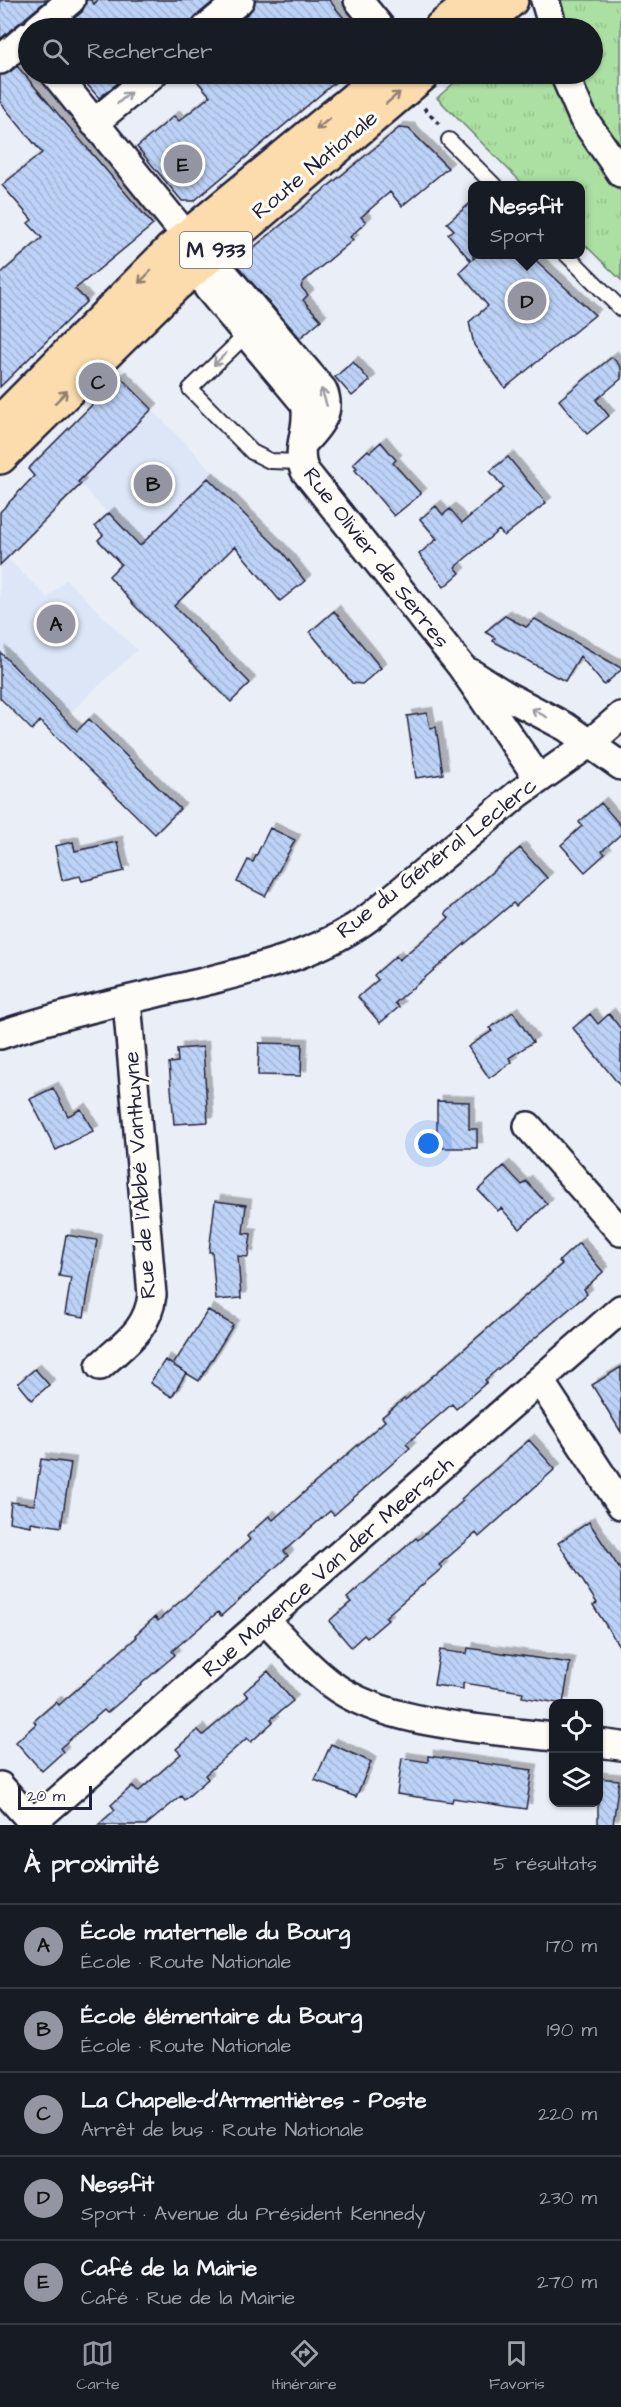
<!DOCTYPE html>
<html lang="fr">
<meta charset="utf-8">
<style>
body{margin:0;font-family:"Architects Daughter",sans-serif;background:#20242c;color:#f1f3f6}
.controls{position:absolute;right:18px;bottom:18px;display:grid;overflow:hidden;border-radius:12px;box-shadow:0 2px 4px #0004}
.controls button{width:54px;height:54px;display:grid;place-items:center;padding:0;border:0;border-bottom:2px solid #363941;background:#171b24;color:#f1f3f6;font:30px sans-serif}
.scale{position:absolute;left:18px;bottom:15px;width:74px;box-sizing:border-box;padding-left:6px;border:3px solid #22223b;border-top:0;font-size:16px;line-height:21px;white-space:nowrap;color:#22223b;-webkit-text-stroke:4px #fdfcf7;paint-order:stroke}
.you{position:absolute;left:429px;top:1144px;width:21px;height:21px;margin:-15px;border:4px solid #fff;border-radius:50%;background:#1a73e8;box-shadow:0 0 0 9px #1a73e833}
.badge{display:grid;place-items:center;width:39px;height:39px;border-radius:50%;background:#9495a2;color:#111;font-size:20px;font-weight:700}
.pin{position:absolute;translate:-50% -50%;border:3px solid #fff;box-shadow:0 2px 6px #0006}
.popup{position:absolute;left:468px;top:181px;width:117px;height:78px;box-sizing:border-box;display:grid;place-content:center;border-radius:12px;background:#171b24;filter:drop-shadow(0 2px 4px #0005);font-size:20px;white-space:nowrap;color:#9ea1a6}
.popup b{font-size:22px;color:#f1f3f6}
.popup::after{content:'';position:absolute;left:50%;top:100%;margin-left:-12px;border:12px solid transparent;border-top-color:#171b24}
.list{margin:0;padding:0;list-style:none}
h2{display:flex;justify-content:space-between;align-items:center;height:78px;margin:0;padding:0 24px;font-size:26px}
h2 small{font-size:20px;font-weight:400;color:#9ea1a6}
.list li{display:grid;grid-template-columns:39px 1fr auto;gap:18px;align-items:center;box-sizing:border-box;height:84px;padding:0 24px;border-top:2px solid #363941}
.list b{display:block;font-size:22px;white-space:nowrap}
.list p{margin:0;font-size:20px;white-space:nowrap;color:#9ea1a6}
.list em{font-size:20px;font-style:normal;color:#9ea1a6}
.icon{flex:none;width:33px;height:33px;fill:none;stroke:currentColor;stroke-width:2;stroke-linecap:round;stroke-linejoin:round}
.map{position:relative;flex:none;width:621px;height:1825px;overflow:hidden}
.search{position:absolute;background:#171b24;box-shadow:0 2px 4px #0004;left:18px;right:18px;top:18px;height:66px;display:flex;align-items:center;gap:15px;box-sizing:border-box;padding:0 21px;border-radius:33px;color:#9ea1a6;font-size:22px}
.sheet{height:498px;background:#171b24}
nav{display:flex;justify-content:space-around;align-items:center;box-sizing:border-box;height:84px;border-top:2px solid #363941;background:#171b24;font-size:16px;color:#9ea1a6}
nav a{display:grid;justify-items:center;gap:3px}
nav .on{color:#9495a2}
.map>svg:first-child{display:block}
</style>
<div class="map">
<svg width="621" height="1825" viewBox="0 0 621 1825">
<defs>
<pattern id="grass-tufts" width="24" height="20" patternUnits="userSpaceOnUse" patternTransform="scale(1.5)"><rect width="24" height="20" fill="#ace0a2"/><path d="M3 7l-1-3M5 7V3M7 7l1-3M15 17l-1-3M17 17v-4M19 17l1-3" fill="none" stroke="#94c08c"/></pattern>
<pattern id="building-back-hatch" width="6" height="6" patternUnits="userSpaceOnUse" patternTransform="scale(1.5)"><rect width="6" height="6" fill="#bcd2f6"/><path d="M-1 5l2 2M0 0l6 6M5-1l2 2" fill="none" stroke="#a1b4d4"/></pattern>
<filter id="shadow"><feDropShadow dx="5.5" dy="-5.5" stdDeviation="0" flood-color="#0004"/></filter>
</defs>
<rect width="100%" height="100%" fill="#eaeff7"/>
<filter id="ink" filterUnits="userSpaceOnUse"><feTurbulence type="fractalNoise" baseFrequency=".0167" numOctaves="2"/><feDisplacementMap in="SourceGraphic" scale="12" xChannelSelector="R" yChannelSelector="G"/><feConvolveMatrix kernelMatrix="1 2 1 2 8 2 1 2 1" color-interpolation-filters="sRGB"/></filter>
<g filter="url(#ink)">
<path fill="#dce6f7" d="M120,377L227,486L223,492L121,591L109,576L138,547L79,482L39,458Z
M0,551L48,598L66,579L137,650L69,714L54,708L32,730L0,698Z"/>
<path fill="url(#grass-tufts)" stroke="#67816e" stroke-width="1.5" d="M557,0H621V154L599,120L578,74H592V28H566L564,16Z
M464,74H550L564,107L584,145L621,192V280L581,241V186L524,185L437,98Z"/>
<path fill="url(#building-back-hatch)" stroke="#22223b" stroke-width="1.5" filter="url(#shadow)" d="M0,0H47L0,39Z
M86,0H91L94,4L98,0H215L196,16L191,28H62L82,12Z
M255,0H329L352,28H230L250,12Z
M17,66L153,225L75,289L87,301L0,387V274L42,238L28,223L32,220L2,185L42,153L0,102V75L10,72Z
M78,74H129L99,98Z
M191,74H345L194,201H182L137,147L174,116L179,121L210,96Z
M399,128L409,129L448,168L402,206L390,192L361,217L366,222L350,237L353,240L303,282L301,287L308,295L303,300L321,320L300,338L235,263Z
M473,201V259L478,255H530L595,315L505,388L474,345L469,322L488,306L459,272L471,261L448,234L454,230L447,223Z
M612,357L621,367V379L596,400L609,416L587,434L559,400Z
M353,362L370,381L352,396L335,377Z
M120,377L152,409L78,482L81,484L0,565V512L34,476L28,469Z
M381,442L396,460L393,463L421,494L394,516L355,470L357,468L353,464L368,450L370,452Z
M508,457L546,503L504,536L499,530L455,567L460,573L444,587L419,554L437,539L420,519L436,506L443,515L450,509L462,523L504,488L490,471Z
M208,478L283,553L305,581L280,601L235,546L174,606L250,683L231,702L133,604L109,576L121,564L98,540L103,535L95,526L109,513L140,546Z
M334,611L381,668L362,684L352,683L310,632Z
M505,616L526,627L535,619L621,668V670L604,685L580,656L565,681L555,676L493,641L495,638L485,632Z
M0,652L77,731L89,719L180,809L155,834L40,721L32,730L0,698Z
M427,713L430,728L436,727L443,774L416,778L407,716Z
M601,803L621,826V834L602,851L605,854L585,872L561,845L582,826L579,822Z
M270,828L295,840L265,896L237,882L248,860L253,862Z
M73,842L75,851L117,842L124,871L82,881L80,876L62,880L55,846Z
M520,848L547,878L516,906L513,903L395,1003L399,1007L380,1023L358,997L378,980L374,975L396,956L399,960L449,918L445,913Z
M513,1012L533,1042L509,1058L512,1062L489,1078L468,1047L492,1031L490,1028Z
M590,1014L598,1024L609,1014L621,1029V1087L573,1028Z
M259,1043L302,1044L301,1076L258,1075Z
M203,1047L208,1122L174,1124L169,1063L178,1062L177,1049Z
M53,1088L68,1116L81,1109L93,1131L56,1150L30,1099Z
M437,1101L469,1102V1129H477V1148H437Z
M504,1166L522,1185L526,1181L547,1204L520,1229L501,1208L498,1211L478,1190Z
M215,1201L246,1205L243,1233L251,1234L248,1257L238,1256L241,1298L216,1300L212,1252H209Z
M66,1235L97,1240L84,1317L65,1314L71,1278L59,1276Z
M579,1243L603,1272L584,1289L587,1294L485,1380L487,1382L456,1409L452,1404L406,1444L410,1448L334,1515L330,1511L284,1551L288,1556L221,1616L218,1612L172,1651L175,1655L107,1713L104,1710L60,1748L63,1752L42,1771L16,1742L36,1724L34,1721L56,1702L59,1705L137,1637L135,1635L155,1617L158,1621L250,1540L247,1536L269,1516L273,1520L385,1421L382,1417L404,1399L405,1400L562,1264L559,1261Z
M208,1310L233,1325L199,1381L173,1365Z
M165,1360L186,1373L172,1397L150,1383Z
M621,1367V1432L592,1385Z
M35,1369L49,1385L32,1400L18,1383Z
M529,1440L555,1469L479,1537L476,1533L439,1565L442,1568L385,1617L388,1620L367,1638L364,1635L351,1647L329,1621L351,1602L347,1598L416,1538L418,1540L463,1501L461,1499Z
M41,1459L71,1463L61,1527L31,1522V1526L9,1522L11,1502L34,1505Z
M589,1522L621,1571V1649L593,1605L597,1603L558,1543Z
M468,1648L570,1663L563,1704L522,1697L523,1692L463,1683V1689L434,1685L440,1650L467,1654Z
M268,1671L293,1701L271,1719L273,1722L251,1742L247,1738L205,1775L208,1779L184,1800L181,1796L146,1825H98L115,1810L111,1805L132,1786L138,1792L181,1754L176,1749L198,1730L203,1735L248,1697L244,1692Z
M331,1744L371,1762L356,1797L315,1780Z
M428,1756L532,1770L526,1809L453,1798L452,1802L397,1794L402,1758L428,1762Z
M598,1778L619,1780L613,1825H598Z"/>
<g fill="none" stroke-linecap="round" stroke-linejoin="round">
<defs>
<path id="lane" d="M449,140L495,186
M566,254L621,309
M250,331L190,389L252,452L270,461L301,462"/>
<path id="street" d="M358,0L381,28
M545,0L553,28
M38,28L71,0
M206,28L240,0
M0,60L28,36
M55,74L205,259L227,277L323,390C332,411 320,425 306,440
M564,74L583,118L621,173
M94,123L153,74
M205,259L204,280L208,288L305,404C311,428 294,449 305,471L461,666L538,778
M469,672L507,696L566,727L621,766
M0,1035C67,1012 138,998 207,981C265,966 322,953 371,916L518,794L590,743L621,716
M528,1126L621,1232
M100,1366C125,1343 148,1330 152,1295L127,1001
M540,1381L621,1505
M265,1620C286,1642 307,1666 331,1684C385,1725 487,1729 554,1737
M598,1743L621,1746
M0,1786L35,1825
M30,1825L621,1309"/>
<path id="primary" d="M441,28L476,0
M477,28L511,0
M0,423L170,251L385,74
M0,457L175,285L423,74"/>
</defs>
<use href="#lane" stroke="#22223b" stroke-width="18"/>
<use href="#street" stroke="#22223b" stroke-width="32"/>
<use href="#primary" stroke="#22223b" stroke-width="38"/>
<path stroke="#22223b" stroke-width="4" stroke-dasharray="4.5 4.5" stroke-linecap="butt" d="M424,108L439,124"/>
<use href="#lane" stroke="#fdfcf7" stroke-width="14"/>
<use href="#street" stroke="#fdfcf7" stroke-width="27"/>
<use href="#primary" stroke="#fcdcac" stroke-width="33"/>
</g>
<defs><path id="oneway-shaft" d="M-6 0H5M1.5-3L5.5 0L1.5 3" fill="none" stroke-width="1.6" stroke-linecap="round" stroke-linejoin="round" transform="scale(1.5)"/></defs>
<g stroke="#9a9aa2">
<use href="#oneway-shaft" transform="translate(124 98) rotate(-40)"/>
<use href="#oneway-shaft" transform="translate(220 359) rotate(136)"/>
<use href="#oneway-shaft" transform="translate(324 397) rotate(-108)"/>
<use href="#oneway-shaft" transform="translate(539 713) rotate(-152)"/>
</g>
<g stroke="#8f7f74">
<use href="#oneway-shaft" transform="translate(393 98) rotate(-40)"/>
<use href="#oneway-shaft" transform="translate(323 124) rotate(141)"/>
<use href="#oneway-shaft" transform="translate(145 277) rotate(134)"/>
<use href="#oneway-shaft" transform="translate(61 397) rotate(-45)"/>
</g>
</g>
<g text-anchor="middle" dominant-baseline="central" stroke-width="6" stroke-linejoin="round" paint-order="stroke">
<rect fill="#fdfcf7" stroke="#646373" stroke-width="1.5" x="180" y="232" width="72" height="36" rx="4.5"/>
<g font-size="21" font-weight="bold" fill="#22223b">
<text x="216" y="250">M 933</text>
</g>
<g font-size="22" fill="#22223b" stroke="#fdfcf7">
<text transform="translate(315 165) rotate(-40)">Route Nationale</text>
<text transform="translate(376 558) rotate(52)">Rue Olivier de Serres</text>
<text transform="translate(437 858) rotate(-38)">Rue du Général Leclerc</text>
<text transform="translate(140 1175) rotate(-94)">Rue de l'Abbé Vanthuyne</text>
<text transform="translate(328 1567) rotate(-41)">Rue Maxence Van der Meersch</text>
</g>
</g>
</svg>
<div class="controls">
<button><svg class="icon" aria-label="locate" viewBox="0 0 24 24"><circle cx="12" cy="12" r="6"/><path d="M12 2v4M12 18v4M2 12h4M18 12h4"/></svg></button>
<button><svg class="icon" aria-label="layers" viewBox="0 0 24 24"><path d="M12 4l9 5-9 5-9-5zM3 14l9 5 9-5"/></svg></button>
</div>
<div class="scale">20 m</div>
<div class="you"></div>
<div class="pin badge" style="left:56px;top:624px">A</div>
<div class="pin badge" style="left:153px;top:484px">B</div>
<div class="pin badge" style="left:98px;top:382px">C</div>
<div class="pin badge" style="left:527px;top:301px">D</div>
<div class="popup"><b>Nessfit</b>Sport</div>
<div class="pin badge" style="left:183px;top:164px">E</div>
<div class="search"><svg class="icon" aria-label="search" viewBox="0 0 24 24"><circle cx="10" cy="10" r="6"/><path d="M15 15l6 6"/></svg>Rechercher</div>
</div>
<section class="sheet">
<h2>À proximité<small>5 résultats</small></h2>
<ul class="list">
<li><span class="badge">A</span><div><b>École maternelle du Bourg</b><p>École · Route Nationale</p></div><em>170 m</em></li>
<li><span class="badge">B</span><div><b>École élémentaire du Bourg</b><p>École · Route Nationale</p></div><em>190 m</em></li>
<li><span class="badge">C</span><div><b>La Chapelle-d'Armentières – Poste</b><p>Arrêt de bus · Route Nationale</p></div><em>220 m</em></li>
<li><span class="badge">D</span><div><b>Nessfit</b><p>Sport · Avenue du Président Kennedy</p></div><em>230 m</em></li>
<li><span class="badge">E</span><div><b>Café de la Mairie</b><p>Café · Rue de la Mairie</p></div><em>270 m</em></li>
</ul>
</section>
<nav>
<a class="on"><svg class="icon" aria-label="map" viewBox="0 0 24 24"><path d="M3 6l6-2 6 2 6-2v14l-6 2-6-2-6 2zM9 4v14M15 6v14"/></svg>Carte</a>
<a><svg class="icon" aria-label="directions" viewBox="0 0 24 24"><path d="M12 3l9 9-9 9-9-9zM9 14v-3h6M13 9l2 2-2 2"/></svg>Itinéraire</a>
<a><svg class="icon" aria-label="saved" viewBox="0 0 24 24"><path d="M7 4h10v16l-5-4-5 4z"/></svg>Favoris</a>
</nav>
